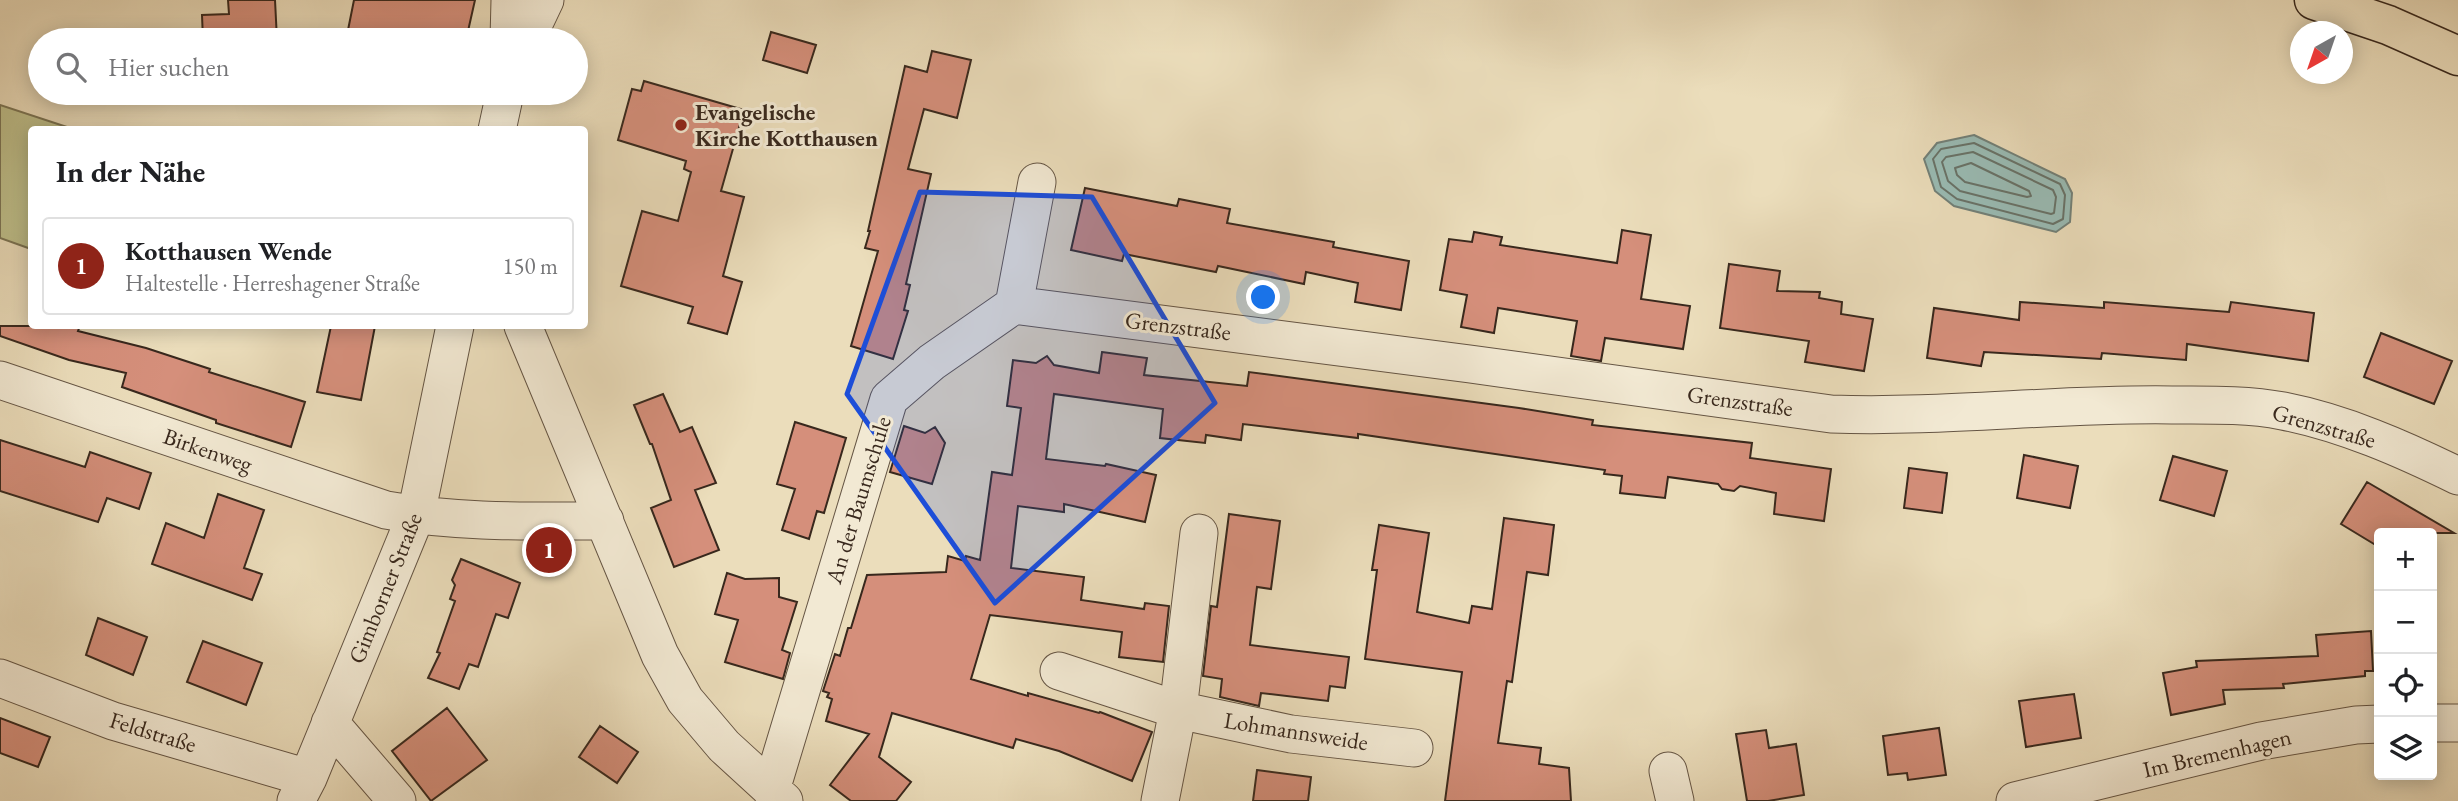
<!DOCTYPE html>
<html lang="de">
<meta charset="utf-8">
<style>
body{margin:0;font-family:"EB Garamond",serif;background:#f2f2f2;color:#202124}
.controls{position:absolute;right:21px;bottom:21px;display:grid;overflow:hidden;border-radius:7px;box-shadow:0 4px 18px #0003}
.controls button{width:63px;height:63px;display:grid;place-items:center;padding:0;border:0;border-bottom:2px solid #e0e0e0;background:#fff;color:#202124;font:35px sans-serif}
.compass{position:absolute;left:2290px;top:21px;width:63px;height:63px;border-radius:50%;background:#fff;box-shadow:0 4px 18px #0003;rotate:220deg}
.you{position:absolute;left:1264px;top:298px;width:24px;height:24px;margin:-18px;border:5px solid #fff;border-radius:50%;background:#1a73e8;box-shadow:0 0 0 10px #1a73e833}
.badge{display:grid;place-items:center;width:46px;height:46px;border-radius:50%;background:#8f2418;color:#fff;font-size:23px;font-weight:700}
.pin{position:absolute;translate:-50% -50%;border:4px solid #fff;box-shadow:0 2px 7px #0006}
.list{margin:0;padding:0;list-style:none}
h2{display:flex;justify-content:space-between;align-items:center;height:91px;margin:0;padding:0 28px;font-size:30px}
h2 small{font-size:23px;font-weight:400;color:#757577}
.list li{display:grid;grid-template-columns:46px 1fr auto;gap:21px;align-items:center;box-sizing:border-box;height:98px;margin:0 14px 14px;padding:0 14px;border:2px solid #e0e0e0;border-radius:7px}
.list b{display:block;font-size:26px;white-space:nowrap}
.list p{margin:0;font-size:23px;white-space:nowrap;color:#757577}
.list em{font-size:23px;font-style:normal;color:#757577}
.icon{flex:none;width:38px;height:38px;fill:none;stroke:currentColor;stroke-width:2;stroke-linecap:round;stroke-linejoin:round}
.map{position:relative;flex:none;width:2458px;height:801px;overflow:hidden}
.search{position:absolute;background:#fff;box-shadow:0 4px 18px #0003;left:28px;top:28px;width:560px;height:77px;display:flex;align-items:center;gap:18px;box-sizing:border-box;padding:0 24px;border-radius:38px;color:#757577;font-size:26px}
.panel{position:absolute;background:#fff;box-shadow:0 4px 18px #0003;left:28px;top:126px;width:560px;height:203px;border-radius:7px}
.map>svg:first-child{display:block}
</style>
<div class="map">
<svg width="2458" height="801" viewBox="0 0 2458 801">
<rect width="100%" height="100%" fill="#ebddbb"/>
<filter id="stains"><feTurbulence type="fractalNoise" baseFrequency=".00286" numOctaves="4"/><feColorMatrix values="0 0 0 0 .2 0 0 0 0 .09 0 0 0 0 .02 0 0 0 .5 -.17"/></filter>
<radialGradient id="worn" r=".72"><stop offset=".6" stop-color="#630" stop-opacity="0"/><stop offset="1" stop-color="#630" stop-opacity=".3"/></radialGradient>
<path fill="#bebf8b" stroke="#7b7454" stroke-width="2" d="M0,105L73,129L32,130L31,249L0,238Z"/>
<path fill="#99bbb4" stroke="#728078" stroke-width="2" d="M1974,135L2065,179L2072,193L2070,222L2056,232L1954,206L1935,191L1924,159L1937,143Z"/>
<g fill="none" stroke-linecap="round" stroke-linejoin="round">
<path stroke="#687268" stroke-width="2" d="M1974,143L2060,184L2065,195L2063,219L2053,224L1957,199L1941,187L1933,159L1941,149Z
M1973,152L2053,190L2056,197L2054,213L2051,214L1960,191L1948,181L1942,162L1946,157Z
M1971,163L2029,191L2031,196L2027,197L1965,182L1957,175L1955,168Z"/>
</g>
<path fill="#d58f7b" stroke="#38281d" stroke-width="2" d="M228,0H275L277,40H203L202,15L229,14Z
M354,0H475L466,40H346Z
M771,32L816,45L807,73L763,60Z
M932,51L971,60L957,118L924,109L908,169L931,174L906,284L910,285L904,310L908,311L893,359L851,346L878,251L865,248L870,231H868L905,66L927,72Z
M644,81L744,110L721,191L744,197L723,276L742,282L727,334L688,323L693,307L621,286L642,211L678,221L691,172L684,169L686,161L618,140L632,89L641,91Z
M1085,188L1177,206L1179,199L1230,209L1227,223L1334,242L1333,247L1409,261L1401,310L1355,302L1358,283L1306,272L1304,284L1218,266L1216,272L1124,254L1122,261L1071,250Z
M1622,230L1651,235L1641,299L1690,306L1683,349L1605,338L1601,361L1571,356L1577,321L1498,308L1494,333L1461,327L1467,295L1440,290L1449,239L1472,242L1474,232L1502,237L1500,245L1617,263Z
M1729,264L1780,271L1777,291L1820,292L1819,298L1842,302L1841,314L1873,319L1864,371L1805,362L1809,341L1720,328Z
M2020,302L2104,308V302L2229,312L2231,302L2314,313L2308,361L2187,344L2186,360L2102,353L2101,359L1984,352L1981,366L1927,358L1934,308L2019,320Z
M0,326H80L78,331L146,348L210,369L209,372L305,402L291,447L216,423V420L122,387L126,373L69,360L0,336Z
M331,326H375L361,400L317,392Z
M2381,333L2452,361L2434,404L2364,377Z
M1102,352L1147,358L1144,375L1247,386L1249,372L1519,408L1593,420L1592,425L1752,443L1750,458L1831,469L1824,521L1774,514L1776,493L1740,486L1734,491L1722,489L1718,484L1668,477L1665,498L1620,493L1622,476L1604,474L1605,470L1358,434V438L1243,424L1241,440L1206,435L1205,443L1160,438L1163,409L1054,394L1046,459L1105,466L1106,464L1156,475L1145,522L1064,504V512L1018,506L1011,568L1084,577L1081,600L1144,609L1145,603L1169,606L1163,662L1119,657L1122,632L990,615L971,679L1028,696V693L1099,713L1100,712L1152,732L1132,781L1059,751L1016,739L1013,748L892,713L879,757L911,782L896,801H851L830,785L869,734L826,721L832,699L827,697L829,693L823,691L835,654L840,656L848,628H851L867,575L946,572L948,556L965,561L966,556L980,560L992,472L1012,475L1021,408L1007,406L1013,360L1036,363L1047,356L1054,365L1099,373Z
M663,394L680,432L692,427L716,483L695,490L719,550L674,567L651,508L671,500L652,444H650L634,405Z
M795,422L846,438L824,513L817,511L809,539L782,530L795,489L777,484Z
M904,426L925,433L935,427L945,443L932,484L890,472Z
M0,440L85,467L90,452L151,473L139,509L107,498L98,522L0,491Z
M2024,455L2078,466L2070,508L2017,498Z
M2173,456L2227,471L2214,516L2160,500Z
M1909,468L1947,473L1942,513L1904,508Z
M2367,482L2454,533H2379V547L2341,524Z
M218,494L264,510L244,568L262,574L252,600L152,564L166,523L204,538Z
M1229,514L1280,521L1271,589L1257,587L1250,645L1349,657L1345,688L1330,686L1328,701L1261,693L1259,706L1220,697L1222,679L1203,676L1211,606L1217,607Z
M1504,518L1554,525L1548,575L1527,572L1512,682L1507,681L1498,743L1541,748L1539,764L1569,768L1571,801H1445L1462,672L1365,659L1377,570H1372L1379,525L1429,533L1417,612L1469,623L1472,606L1492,609Z
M461,559L520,583L508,618L496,614L478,667L469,664L459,689L428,678L440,653L437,652L455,601L450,599L455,585L452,580Z
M727,573L745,579L779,578V597L797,602L782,650L790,653L783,679L725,662L738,620L715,614Z
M98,618L147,637L133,675L86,655Z
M2371,631L2373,671H2365V676L2283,684L2284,688L2223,690L2225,704L2171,715L2163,673L2197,667L2196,661L2318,656L2316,635Z
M203,641L262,663L246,705L187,682Z
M2074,694L2081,738L2026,747L2019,701Z
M447,708L487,760L431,801L392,751Z
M0,718L50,737L38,767L0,753Z
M600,726L638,752L617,783L579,757Z
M1939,728L1946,775L1908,780L1907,773L1888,775L1883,736Z
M1766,730L1769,748L1796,744L1804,795L1768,801H1747L1736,734Z
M1257,770L1311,777L1308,801H1253Z"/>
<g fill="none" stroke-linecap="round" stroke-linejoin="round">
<defs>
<path id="minor" d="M509,40L510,0
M526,40L545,0
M497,130L505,93
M1014,305L1470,364L1831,414C1944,418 2058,403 2172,405C2208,405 2247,404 2283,411C2344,423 2403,449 2458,476
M523,326L660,655L685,700L724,746L784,801
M0,380L386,510C458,523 532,521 605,521
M1059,671L1178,710L1291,734L1414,748
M0,678L113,721L308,778
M330,723L397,801
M2432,723H2458
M1668,771L1675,801
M771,790L889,399L932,362L1014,305L1037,182
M296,801L308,778L416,515L455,326
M1160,801L1178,710L1199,533
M2015,801L2261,741L2356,725L2379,724"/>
<path id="major" d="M2314,0L2388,25L2458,56"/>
</defs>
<use href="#minor" stroke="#655544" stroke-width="39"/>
<use href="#major" stroke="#38281d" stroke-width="41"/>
<use href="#minor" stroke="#f2e9d3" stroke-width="37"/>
<use href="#major" stroke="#ebddbb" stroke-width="38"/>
</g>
<path fill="#1d4ed8" fill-opacity="0.2" stroke="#1d4ed8" stroke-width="5" stroke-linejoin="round" d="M920,192L1092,197L1215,403L995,603L847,394Z"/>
<circle fill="#8f2418" stroke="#f2e9d3" stroke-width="2.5" cx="681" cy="125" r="7"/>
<g text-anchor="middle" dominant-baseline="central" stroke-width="6" stroke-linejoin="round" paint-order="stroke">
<g font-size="23" font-weight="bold" fill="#38281d" stroke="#f2e9d3" text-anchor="start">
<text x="695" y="112">Evangelische<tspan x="695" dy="26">Kirche Kotthausen</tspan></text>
</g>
<g font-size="23" fill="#38281d" stroke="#f2e9d3">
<text transform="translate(1178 326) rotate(7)">Grenzstraße</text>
<text transform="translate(1740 401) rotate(8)">Grenzstraße</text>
<text transform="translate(2324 426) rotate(16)">Grenzstraße</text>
<text transform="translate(208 450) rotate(19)">Birkenweg</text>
<text transform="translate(858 500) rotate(-73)">An der Baumschule</text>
<text transform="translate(385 588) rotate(-68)">Gimborner Straße</text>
<text transform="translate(1296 731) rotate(9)">Lohmannsweide</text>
<text transform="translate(153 732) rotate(17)">Feldstraße</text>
<text transform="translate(2217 753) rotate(-13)">Im Bremenhagen</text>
</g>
</g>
<rect width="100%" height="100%" filter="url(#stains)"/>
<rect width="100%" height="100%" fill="url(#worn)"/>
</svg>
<div class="controls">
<button>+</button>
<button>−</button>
<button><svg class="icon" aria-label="locate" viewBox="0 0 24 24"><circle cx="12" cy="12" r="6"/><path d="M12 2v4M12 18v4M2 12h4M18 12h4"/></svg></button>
<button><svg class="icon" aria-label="layers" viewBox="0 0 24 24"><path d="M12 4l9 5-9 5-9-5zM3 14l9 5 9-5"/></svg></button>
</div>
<svg class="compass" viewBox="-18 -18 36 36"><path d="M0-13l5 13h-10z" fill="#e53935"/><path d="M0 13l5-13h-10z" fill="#757577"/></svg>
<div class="you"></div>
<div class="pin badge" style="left:549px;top:550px">1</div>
<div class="search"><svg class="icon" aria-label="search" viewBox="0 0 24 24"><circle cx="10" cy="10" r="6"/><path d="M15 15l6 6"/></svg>Hier suchen</div>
<section class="panel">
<h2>In der Nähe<small></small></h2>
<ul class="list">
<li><span class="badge">1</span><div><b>Kotthausen Wende</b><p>Haltestelle · Herreshagener Straße</p></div><em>150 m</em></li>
</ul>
</section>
</div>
